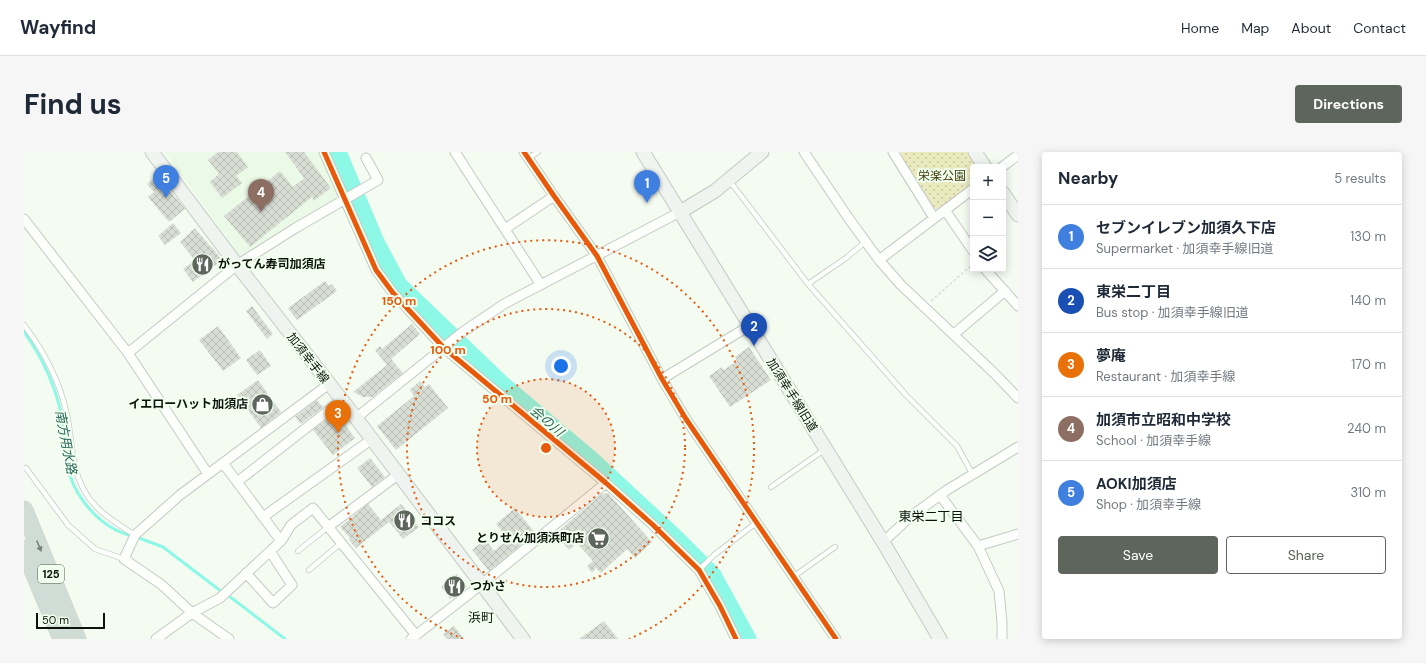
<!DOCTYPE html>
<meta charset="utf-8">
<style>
body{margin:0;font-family:"DM Sans","Noto Sans JP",sans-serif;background:#f6f6f7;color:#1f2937}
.controls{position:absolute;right:12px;top:12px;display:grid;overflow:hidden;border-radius:4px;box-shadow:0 2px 10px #0003}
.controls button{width:36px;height:36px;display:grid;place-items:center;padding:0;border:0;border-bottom:1px solid #e0e1e3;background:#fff;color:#1f2937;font:20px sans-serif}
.scale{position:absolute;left:12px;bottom:10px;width:69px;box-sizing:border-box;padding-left:4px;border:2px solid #0d130c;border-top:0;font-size:11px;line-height:14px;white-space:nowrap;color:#0d130c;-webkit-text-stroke:3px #f1ffef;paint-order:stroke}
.you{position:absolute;left:537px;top:214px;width:14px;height:14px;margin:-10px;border:3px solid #fff;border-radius:50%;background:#1a73e8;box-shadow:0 0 0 6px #1a73e833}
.badge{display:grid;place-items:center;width:26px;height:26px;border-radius:50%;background:#5e655c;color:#fff;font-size:13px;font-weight:700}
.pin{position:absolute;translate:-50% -33px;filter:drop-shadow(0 1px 2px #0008)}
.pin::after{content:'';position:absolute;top:21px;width:14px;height:12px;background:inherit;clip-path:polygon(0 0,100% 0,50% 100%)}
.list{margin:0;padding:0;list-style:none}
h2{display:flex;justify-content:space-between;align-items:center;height:52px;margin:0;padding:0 16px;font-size:17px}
h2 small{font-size:13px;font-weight:400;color:#747a83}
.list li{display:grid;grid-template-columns:26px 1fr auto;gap:12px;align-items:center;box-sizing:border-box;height:64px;padding:0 16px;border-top:1px solid #e0e1e3}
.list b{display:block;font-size:15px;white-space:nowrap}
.list p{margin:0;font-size:13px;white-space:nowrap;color:#747a83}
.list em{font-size:13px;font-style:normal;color:#747a83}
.actions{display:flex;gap:8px;padding:12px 16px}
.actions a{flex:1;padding:9px 0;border:1px solid #5e655c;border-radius:4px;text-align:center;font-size:14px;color:#5e655c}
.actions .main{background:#5e655c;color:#fff}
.icon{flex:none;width:22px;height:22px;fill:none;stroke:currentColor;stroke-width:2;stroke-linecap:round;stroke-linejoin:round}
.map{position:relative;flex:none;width:994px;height:487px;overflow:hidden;border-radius:4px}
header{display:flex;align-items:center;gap:24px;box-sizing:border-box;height:56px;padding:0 20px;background:#fff;border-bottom:1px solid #e0e1e3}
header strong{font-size:19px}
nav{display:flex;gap:22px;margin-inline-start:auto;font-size:14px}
.intro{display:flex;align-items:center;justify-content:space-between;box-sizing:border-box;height:96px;padding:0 24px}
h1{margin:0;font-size:28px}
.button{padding:10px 18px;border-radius:4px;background:#5e655c;color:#fff;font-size:14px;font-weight:700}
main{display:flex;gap:24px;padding:0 24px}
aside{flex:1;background:#fff;border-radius:4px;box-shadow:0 2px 10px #0003}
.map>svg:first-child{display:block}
</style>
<header>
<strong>Wayfind</strong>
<nav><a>Home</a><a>Map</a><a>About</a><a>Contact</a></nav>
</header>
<div class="intro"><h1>Find us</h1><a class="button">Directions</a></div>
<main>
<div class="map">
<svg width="994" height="487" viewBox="0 0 994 487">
<defs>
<pattern id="park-dots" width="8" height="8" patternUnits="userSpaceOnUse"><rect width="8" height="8" fill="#ebe9be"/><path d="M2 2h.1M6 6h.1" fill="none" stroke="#c8c7a2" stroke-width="1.8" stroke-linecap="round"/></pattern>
<pattern id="building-cross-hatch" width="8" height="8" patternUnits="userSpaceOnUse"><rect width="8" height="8" fill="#d9ded5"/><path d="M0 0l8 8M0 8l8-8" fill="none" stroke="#b9beb6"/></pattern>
</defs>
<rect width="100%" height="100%" fill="#f4fcf2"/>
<path fill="#eafae7" d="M141,0H295L315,45L266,74L218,107Z"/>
<path fill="url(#park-dots)" d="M877,0H943L953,15H949V31L914,57L909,56L877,3Z"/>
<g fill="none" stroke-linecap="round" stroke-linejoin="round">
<path stroke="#8ef8e6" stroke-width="3" d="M0,180C18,205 32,235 38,266C42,282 42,298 44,315C48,339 68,365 90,377C95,380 100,381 104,383
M115,386L139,395L198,440
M205,444L261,487"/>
<path stroke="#8ef8e6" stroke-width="17" d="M314,0L352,90L375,133L477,231L567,307L651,385L689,423L724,487"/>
</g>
<path fill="url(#building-cross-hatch)" d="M194,0H213L224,15L212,24L218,31L198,46L186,30L195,22L184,8Z
M261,0H280L307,36L290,49L288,45L226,95L200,64L256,19L269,35L280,26Z
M133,23L161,57L145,70L124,45L130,40L123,32Z
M149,71L157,81L141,93L134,84Z
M171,76L187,95H188L198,108L169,130L159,117L171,108L156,90Z
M301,129L305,134L308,132L313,139L273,168L264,156Z
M228,154L249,182L243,187L222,159Z
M388,172L396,182L367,207L379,221L348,245H339L329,240L363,213L351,198L356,194L358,197Z
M194,174L217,206L199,219L175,188Z
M725,195L747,228L706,255L685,224L698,215L700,218L713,209L711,205Z
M236,198L247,214L233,223L222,208Z
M234,228L257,260L237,276L213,243Z
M396,229L401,235L405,232L424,256L372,298L353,274L390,244L386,238Z
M293,248L299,255L277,272L271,265Z
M313,262L331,286L309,303L289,278L306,265L308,267Z
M346,306L361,325L348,335L333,316Z
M584,341L628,390L611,406L603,397L577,421L572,416L568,421L563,414L569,409L553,391L545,398L531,382L578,342Z
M344,352L357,368L377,352L395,375L379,387L365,370L332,396L325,388L326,386L316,375Z
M491,356L511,381L465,419L448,398L461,387L470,399L484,387L472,372Z
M433,422L443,435L426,447L417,435Z
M580,469L594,487H555Z
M430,474L440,487H423L419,482Z"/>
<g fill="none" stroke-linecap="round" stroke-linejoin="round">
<defs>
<path id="lane" d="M505,6L514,0
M705,28L784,132L881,242L933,294L949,323
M784,132L822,106L841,90
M0,173C20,199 36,230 43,263C47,280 47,298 51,314C59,351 82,365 111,383
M2,316L44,373L71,397L100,407
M747,335L800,298
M274,399L304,375
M285,418L317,391
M675,418L690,403L732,371
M769,425L811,395"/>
<path id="street" d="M300,0L352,118L369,141L420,196L582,331L629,373L675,418L696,454L712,487
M431,0L517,133
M500,0L530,44L573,104L638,227L662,267L812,487
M780,0L823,64L855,108L877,133L970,221L994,246
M869,0L910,66
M978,15L994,3
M921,58L949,99
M0,67L104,201L184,322
M481,77L530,44
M855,108L949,37
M961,117L994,154
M930,182L981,139
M104,201L213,113L270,77L354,28L342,6
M638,227L725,174
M332,266L440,179L480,152L656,60
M199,311L257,389L267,373L289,356L391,482
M213,330L318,248
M916,343L954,394L975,439L978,470V487
M239,365L348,287
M304,375L375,322
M859,390L886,365L923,338L994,295
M954,394L994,382
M222,421L249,451L268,433L246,399
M132,487L168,461L196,446L257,389
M205,487L168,461L138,433L100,407L111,383L156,343L305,232
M387,487L458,432L582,331"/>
<path id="secondary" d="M128,0L213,113L332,266L499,487
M619,0L859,390L916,487
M951,0L961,15
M979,41L994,63
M656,60L691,39L738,0"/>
<path id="highway" d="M0,358L53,487
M0,397L38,487"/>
</defs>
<use href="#lane" stroke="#c4cac3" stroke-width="6"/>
<use href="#street" stroke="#c4cac3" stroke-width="11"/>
<use href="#secondary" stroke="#c4cac3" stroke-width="15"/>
<use href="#highway" stroke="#d4d8d3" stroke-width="19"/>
<path stroke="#daddda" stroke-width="1.5" stroke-dasharray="3 2" stroke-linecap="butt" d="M907,149L949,112"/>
<use href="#lane" stroke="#fdfffd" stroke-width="4.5"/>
<use href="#street" stroke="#fdfffd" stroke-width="9"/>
<use href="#secondary" stroke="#f0f4f1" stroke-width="13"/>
<use href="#highway" stroke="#cfddd6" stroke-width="17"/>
<defs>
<path id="cycleway" d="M300,0L352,118L369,141L420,196L582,331L629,373L675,418L696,454L712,487
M500,0L530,44L573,104L638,227L662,267L812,487"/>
</defs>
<use href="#cycleway" stroke="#f1ffef" stroke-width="8"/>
<use href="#cycleway" stroke="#e8590c" stroke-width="5"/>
</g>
<defs><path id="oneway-solid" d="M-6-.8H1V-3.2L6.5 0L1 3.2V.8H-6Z"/></defs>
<use fill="#78827b" href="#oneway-solid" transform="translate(15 394) rotate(67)"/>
<circle cx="522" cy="296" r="69" fill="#e8590c" fill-opacity=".12"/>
<g fill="none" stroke="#e8590c" stroke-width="2" stroke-dasharray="2 4">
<circle cx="522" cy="296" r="69"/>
<circle cx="522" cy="296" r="139"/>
<path d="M439 487A208 208 0 1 1 605 487"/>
</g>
<defs>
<symbol id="restaurant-disc" viewBox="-11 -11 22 22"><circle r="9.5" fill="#5e655c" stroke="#f1ffef"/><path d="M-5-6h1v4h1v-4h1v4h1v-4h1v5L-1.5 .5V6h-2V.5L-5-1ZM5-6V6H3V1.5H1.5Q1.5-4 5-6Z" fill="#fff"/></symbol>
<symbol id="shop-disc" viewBox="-11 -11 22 22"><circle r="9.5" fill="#5e655c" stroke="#f1ffef"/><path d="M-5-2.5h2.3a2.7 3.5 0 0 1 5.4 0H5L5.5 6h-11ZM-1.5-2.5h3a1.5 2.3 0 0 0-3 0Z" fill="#fff"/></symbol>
<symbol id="supermarket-disc" viewBox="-11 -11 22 22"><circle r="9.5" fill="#5e655c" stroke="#f1ffef"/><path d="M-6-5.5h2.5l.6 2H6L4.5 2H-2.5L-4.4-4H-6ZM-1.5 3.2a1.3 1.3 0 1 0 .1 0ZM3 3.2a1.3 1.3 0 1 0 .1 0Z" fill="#fff"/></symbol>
</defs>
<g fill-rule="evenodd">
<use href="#restaurant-disc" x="166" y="100" width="25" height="25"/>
<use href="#shop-disc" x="226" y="240" width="25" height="25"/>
<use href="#restaurant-disc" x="368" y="356" width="25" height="25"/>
<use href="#supermarket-disc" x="562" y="374" width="25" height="25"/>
<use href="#restaurant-disc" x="418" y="422" width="25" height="25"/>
</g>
<g text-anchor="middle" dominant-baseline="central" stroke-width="4" stroke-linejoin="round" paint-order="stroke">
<rect fill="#f1ffef" stroke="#515a50" stroke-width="1" x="14" y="413" width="26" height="18" rx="3"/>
<g font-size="11" font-weight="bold" fill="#0d130c">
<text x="27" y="422">125</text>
</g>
<g font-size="12" fill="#443e10" stroke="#f1ffef">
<text x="918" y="24">栄楽公園</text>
</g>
<g font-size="12" font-weight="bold" fill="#0d130c" stroke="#f1ffef" text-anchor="start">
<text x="194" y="112">がってん寿司加須店</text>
<text x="224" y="252" text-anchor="end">イエローハット加須店</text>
<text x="396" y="369">ココス</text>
<text x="560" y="386" text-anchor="end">とりせん加須浜町店</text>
<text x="446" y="434">つかさ</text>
</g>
<g font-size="12" fill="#0d130c" stroke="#f1ffef">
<text transform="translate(284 206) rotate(52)">加須幸手線</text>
<text transform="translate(768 243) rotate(58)">加須幸手線旧道</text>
</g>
<g font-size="13" font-style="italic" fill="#27635a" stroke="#f1ffef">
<text transform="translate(523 269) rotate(40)">会の川</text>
<text transform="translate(42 290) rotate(79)">南方用水路</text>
</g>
<g font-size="13" fill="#0d130c" stroke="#f1ffef">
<text x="907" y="364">東栄二丁目</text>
<text x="457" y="465">浜町</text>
</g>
</g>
<circle cx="522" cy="296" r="6" fill="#e8590c" stroke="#f1ffef" stroke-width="2"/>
<g font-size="12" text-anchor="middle" font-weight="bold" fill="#e8590c" stroke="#f1ffef" stroke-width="4" stroke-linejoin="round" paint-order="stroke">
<text x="375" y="153">150 m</text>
<text x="424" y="202">100 m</text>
<text x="473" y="251">50 m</text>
</g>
</svg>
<div class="controls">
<button>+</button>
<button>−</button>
<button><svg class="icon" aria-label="layers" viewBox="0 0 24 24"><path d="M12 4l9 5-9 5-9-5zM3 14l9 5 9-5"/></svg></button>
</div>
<div class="scale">50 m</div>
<div class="you"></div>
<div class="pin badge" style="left:623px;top:51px;background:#3f7fe0">1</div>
<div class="pin badge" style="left:730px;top:194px;background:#1a4fb4">2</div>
<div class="pin badge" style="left:314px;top:281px;background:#e8710a">3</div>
<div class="pin badge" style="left:237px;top:60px;background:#8d6e63">4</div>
<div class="pin badge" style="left:142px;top:46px;background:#3f7fe0">5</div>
</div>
<aside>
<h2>Nearby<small>5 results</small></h2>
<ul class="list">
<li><span class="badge" style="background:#3f7fe0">1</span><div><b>セブンイレブン加須久下店</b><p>Supermarket · 加須幸手線旧道</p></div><em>130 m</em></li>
<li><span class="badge" style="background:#1a4fb4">2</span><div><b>東栄二丁目</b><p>Bus stop · 加須幸手線旧道</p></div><em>140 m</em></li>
<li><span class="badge" style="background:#e8710a">3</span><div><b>夢庵</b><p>Restaurant · 加須幸手線</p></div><em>170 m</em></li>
<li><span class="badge" style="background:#8d6e63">4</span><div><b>加須市立昭和中学校</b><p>School · 加須幸手線</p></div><em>240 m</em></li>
<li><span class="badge" style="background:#3f7fe0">5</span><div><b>AOKI加須店</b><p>Shop · 加須幸手線</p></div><em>310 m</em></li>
</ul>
<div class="actions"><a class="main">Save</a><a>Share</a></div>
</aside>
</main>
